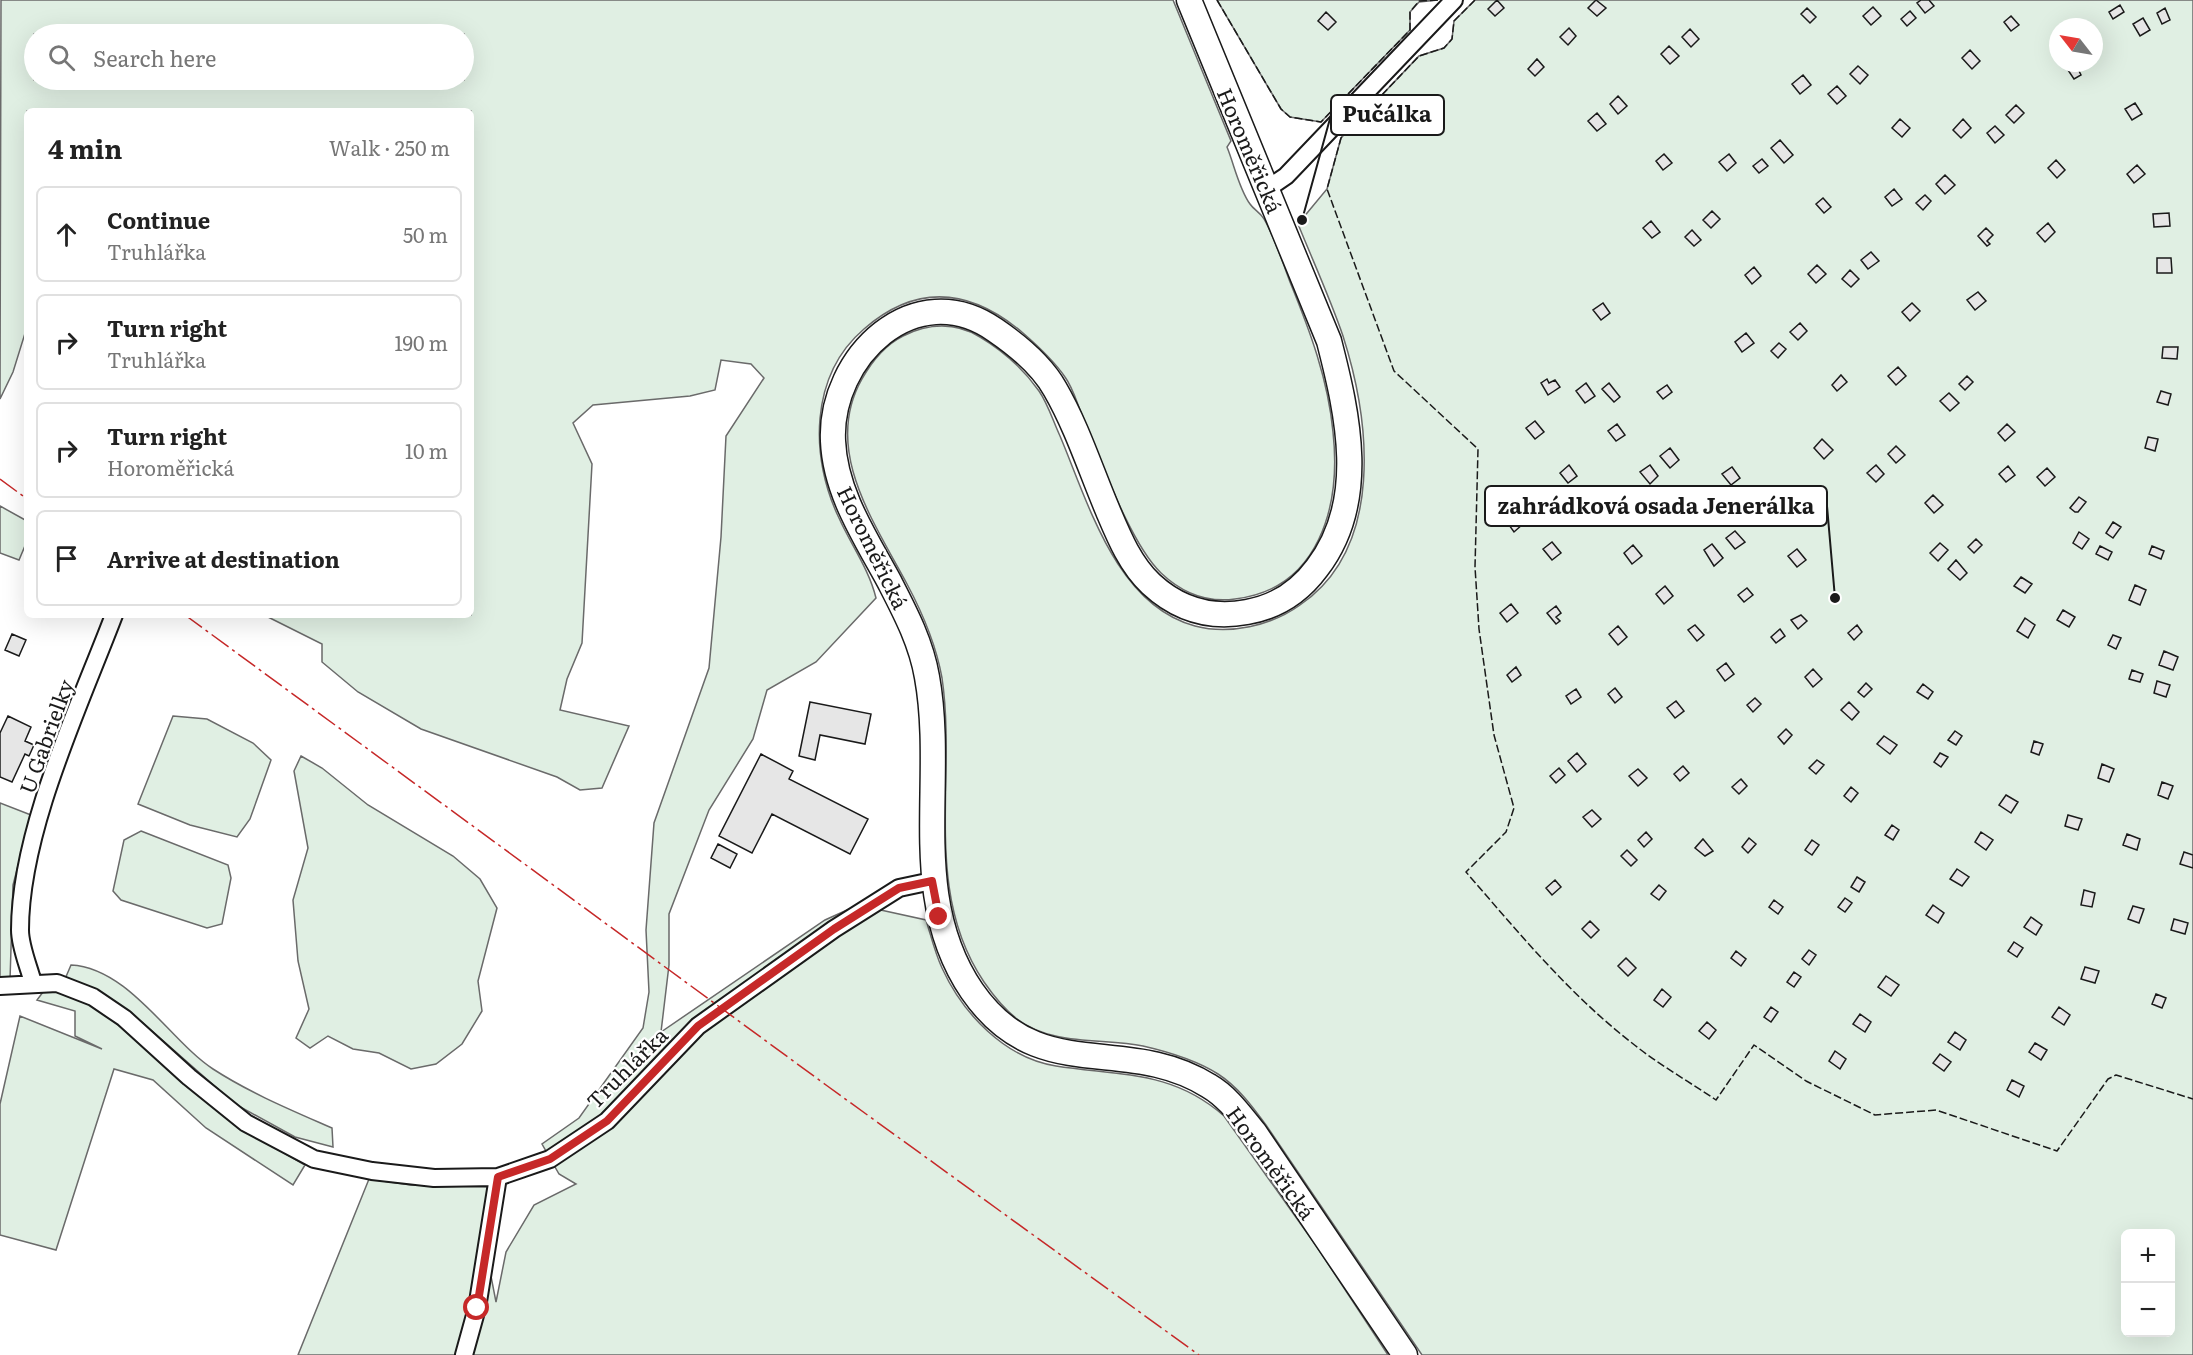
<!DOCTYPE html>
<meta charset="utf-8">
<style>
body{margin:0;font-family:Literata,serif;background:#f2f2f2;color:#222}
.controls{position:absolute;right:18px;bottom:18px;display:grid;overflow:hidden;border-radius:9px;box-shadow:0 6px 24px #0002}
.controls button{width:54px;height:54px;display:grid;place-items:center;padding:0;border:0;border-bottom:2px solid #e0e0e0;background:#fff;color:#222;font:30px sans-serif}
.compass{position:absolute;left:2049px;top:18px;width:54px;height:54px;border-radius:50%;background:#fff;box-shadow:0 6px 24px #0002;rotate:301deg}
.stop{position:absolute;width:18px;height:18px;margin:-14px;border:4px solid #c62828;border-radius:50%;background:#fff}
.stop.end{background:#c62828;border-color:#fff;box-shadow:0 2px 6px #0008}
.list{margin:0;padding:0;list-style:none}
h2{display:flex;justify-content:space-between;align-items:center;height:78px;margin:0;padding:0 24px;font-size:26px}
h2 small{font-size:20px;font-weight:400;color:#767676}
.list li{display:grid;grid-template-columns:39px 1fr auto;gap:18px;align-items:center;box-sizing:border-box;height:96px;margin:0 12px 12px;padding:0 12px;border:2px solid #e0e0e0;border-radius:9px}
.list b{display:block;font-size:22px;white-space:nowrap}
.list p{margin:0;font-size:20px;white-space:nowrap;color:#767676}
.list em{font-size:20px;font-style:normal;color:#767676}
.icon{flex:none;width:33px;height:33px;fill:none;stroke:currentColor;stroke-width:2;stroke-linecap:round;stroke-linejoin:round}
.map{position:relative;flex:none;width:2193px;height:1355px;overflow:hidden}
.search{position:absolute;background:#fff;box-shadow:0 6px 24px #0002;left:24px;top:24px;width:450px;height:66px;display:flex;align-items:center;gap:15px;box-sizing:border-box;padding:0 21px;border-radius:33px;color:#767676;font-size:22px}
.panel{position:absolute;background:#fff;box-shadow:0 6px 24px #0002;left:24px;top:108px;width:450px;height:510px;border-radius:9px}
.map>svg:first-child{display:block}
</style>
<div class="map">
<svg width="2193" height="1355" viewBox="0 0 2193 1355">
<rect width="100%" height="100%" fill="#fff"/>
<path fill="#e0efe3" stroke="#6a6a6a" stroke-width="1.5" fill-rule="evenodd" d="M1,0H1173L1231,141L1227,147C1234,164 1239,189 1250,204C1254,210 1260,212 1264,219C1275,238 1282,261 1290,282C1310,331 1328,379 1333,432C1341,505 1320,589 1235,599C1206,603 1181,592 1161,573C1129,542 1100,457 1082,415C1077,403 1073,388 1065,377C1054,361 1038,346 1023,333C971,289 918,282 864,329C809,376 810,458 839,518C851,545 869,569 876,598L816,662L767,690L753,739L709,810L669,914V965L661,1032L825,920L858,905L926,920C931,936 935,953 942,968C963,1014 1005,1058 1056,1066C1120,1076 1172,1070 1224,1116L1317,1247L1388,1355H298L369,1179L411,1185L494,1187L489,1266L496,1302L506,1252L534,1205L576,1184L559,1174L542,1144L579,1118L643,1028L649,992L646,930L654,823L709,668L721,537L726,436L764,378L751,364L721,360L715,390L690,396L593,405L573,423L592,464L582,643L567,679L560,710L629,726L602,788L580,790L557,777L421,729L358,692L322,662V644L264,615H471V111H27V327L13,372L0,399ZM34,34H464V80H34Z
M1217,0H1438L1419,2L1410,12V30L1321,122L1290,117L1281,109Z
M1475,0H2193V1355H1422L1266,1125C1252,1106 1238,1087 1218,1074C1196,1060 1169,1052 1143,1046C1102,1038 1053,1046 1017,1019C1004,1009 993,995 984,982C922,891 957,779 942,678C936,644 923,614 907,584C874,522 822,449 862,379C872,361 885,345 903,336C928,323 956,322 980,337C1002,350 1024,370 1039,391C1048,404 1053,421 1060,436C1088,502 1116,605 1195,626C1229,635 1271,626 1300,605C1385,547 1370,421 1343,336C1330,298 1313,261 1298,224L1327,189L1341,138L1419,56L1444,48L1452,39L1454,21ZM2058,27H2094V63H2058ZM2126,1234H2170V1332H2126Z
M0,506L27,521V541L19,560L0,553Z
M173,716L207,719L253,743L271,760L250,819L237,837L190,825L138,804Z
M301,756L322,768L368,805L453,856L480,879L497,908L478,981L482,1011L462,1044L436,1064L411,1069L379,1053L353,1049L328,1036L310,1048L296,1038L309,1009L298,961L293,900L308,848L294,771Z
M0,803L31,815L13,885L10,980L0,981Z
M141,831L228,865L231,878L222,924L207,928L121,900L113,891L124,840Z
M71,965C129,968 170,1041 213,1069C250,1093 291,1110 332,1128L333,1147L295,1137L235,1104L143,1023L105,995L65,979Z
M46,988L95,1006L251,1134L305,1165L293,1185L206,1128L153,1080L114,1069L56,1250L0,1235V1104L20,1016L102,1049L75,1036V1011L37,1000Z"/>
<path fill="#e6e6e6" stroke="#1a1a1a" stroke-width="1.5" d="M1497,0L1504,8L1495,16L1488,9Z
M1596,0L1606,8L1597,16L1588,8Z
M1921,0H1929L1934,6L1925,13L1917,3Z
M2120,5L2124,12L2113,19L2109,12Z
M1873,7L1881,16L1871,25L1863,16Z
M1807,8L1816,17L1810,23L1801,14Z
M2165,8L2170,20L2162,24L2157,13Z
M1910,11L1916,18L1907,26L1901,19Z
M1326,12L1336,22L1328,30L1318,21Z
M2011,16L2019,25L2011,31L2004,22Z
M2143,18L2150,30L2140,36L2133,24Z
M1569,28L1576,36L1568,45L1560,37Z
M1690,29L1699,39L1691,47L1682,37Z
M1669,46L1679,56L1670,64L1661,54Z
M1970,50L1980,61L1972,69L1962,58Z
M1537,59L1544,67L1535,76L1528,69Z
M2075,63L2081,75L2074,79L2066,67Z
M1858,66L1868,75L1860,84L1850,74Z
M1803,75L1811,85L1800,94L1792,84Z
M1837,86L1846,96L1837,104L1828,94Z
M1618,96L1627,106L1618,114L1610,104Z
M2135,103L2142,114L2132,120L2125,109Z
M2016,105L2024,113L2014,123L2006,115Z
M1597,113L1606,124L1597,131L1588,121Z
M1900,119L1910,128L1902,137L1892,128Z
M1963,119L1971,128L1961,138L1953,130Z
M1995,126L2004,135L1995,143L1987,133Z
M1780,140L1793,155L1784,163L1771,148Z
M1664,154L1672,163L1663,170L1656,161Z
M1729,154L1736,163L1727,171L1719,162Z
M1762,159L1768,166L1759,173L1753,166Z
M2056,160L2065,170L2057,178L2048,168Z
M2137,165L2145,174L2134,183L2127,174Z
M1945,175L1955,185L1945,194L1936,184Z
M1894,189L1902,199L1892,206L1885,197Z
M1925,195L1931,201L1923,210L1916,203Z
M1823,198L1831,207L1824,213L1816,204Z
M1712,211L1720,219L1711,228L1703,220Z
M2169,213L2170,226L2154,227L2153,214Z
M1651,221L1660,232L1652,238L1643,228Z
M2048,223L2055,232L2045,242L2037,233Z
M1986,228L1993,235L1987,241L1990,244L1987,246L1978,236Z
M1692,230L1701,240L1694,246L1685,237Z
M1871,252L1879,261L1868,269L1861,260Z
M2157,258H2171L2172,273H2157Z
M1817,265L1826,274L1816,283L1808,274Z
M1754,267L1761,276L1752,284L1745,275Z
M1850,270L1859,279L1851,287L1842,279Z
M1978,292L1986,301L1975,310L1967,300Z
M1603,303L1610,313L1601,320L1593,310Z
M1912,303L1920,311L1910,321L1902,312Z
M1800,323L1807,331L1798,340L1790,332Z
M1746,333L1754,343L1742,352L1735,342Z
M1779,343L1786,349L1778,358L1771,351Z
M2163,347H2178L2177,359L2162,358Z
M1898,367L1906,376L1896,385L1888,376Z
M1841,375L1847,382L1837,391L1832,385Z
M1967,376L1973,382L1965,390L1959,384Z
M1547,379L1549,383L1555,380L1560,387L1548,395L1541,383Z
M1586,383L1595,396L1585,403L1576,391Z
M1609,383L1620,397L1614,402L1602,389Z
M1667,385L1672,392L1663,399L1657,392Z
M2161,391L2171,394L2168,405L2157,402Z
M1949,393L1959,403L1950,411L1940,401Z
M1535,421L1544,432L1535,439L1526,428Z
M1617,424L1625,435L1616,441L1608,431Z
M2007,424L2015,432L2005,441L1998,433Z
M2148,437L2158,439L2155,451L2145,448Z
M1822,439L1833,450L1824,459L1814,448Z
M1896,446L1905,455L1896,463L1888,454Z
M1670,448L1679,460L1670,468L1660,456Z
M1569,465L1577,476L1568,483L1560,473Z
M1650,465L1658,476L1650,484L1640,472Z
M1876,465L1884,474L1876,482L1867,473Z
M2008,466L2015,475L2006,482L1999,474Z
M1732,467L1740,478L1731,485L1722,474Z
M2047,468L2055,477L2045,486L2037,477Z
M1933,495L1943,505L1934,513L1925,503Z
M2079,497L2086,502L2078,512H2075L2070,508Z
M1679,502L1692,518L1683,526L1673,513L1675,511L1672,508Z
M1513,511L1523,524L1514,532L1504,518Z
M2113,522L2121,527L2113,538L2106,533Z
M1735,531L1745,542L1735,549L1726,538Z
M2079,532L2089,539L2082,549L2073,543Z
M1976,539L1982,545L1974,553L1968,547Z
M1552,542L1561,553L1552,560L1543,549Z
M1940,543L1948,550L1938,561L1930,553Z
M1712,544L1723,558L1714,566L1704,550Z
M1633,545L1642,556L1632,564L1624,553Z
M2100,546L2112,552L2108,560L2096,554Z
M2152,546L2164,551L2161,559L2149,554Z
M1797,549L1806,560L1797,567L1788,556Z
M1956,560L1967,573L1960,580L1948,569Z
M2021,577L2032,584L2025,593L2014,586Z
M2135,585L2146,590L2140,605L2129,600Z
M1665,586L1673,596L1664,604L1656,594Z
M1747,588L1753,595L1744,602L1738,595Z
M1511,604L1518,613L1507,622L1500,613Z
M1556,606L1561,613L1556,617L1560,621L1556,624L1547,613Z
M2063,610L2075,617L2069,627L2057,620Z
M1801,615L1807,621L1798,629L1791,620Z
M2025,618L2035,625L2028,638L2017,631Z
M1695,625L1704,635L1697,641L1688,630Z
M1857,625L1862,632L1854,640L1848,633Z
M1618,626L1627,637L1618,645L1609,634Z
M1780,629L1785,636L1776,643L1771,637Z
M12,634L26,640L19,656L5,650Z
M2113,635L2121,638L2116,649L2108,645Z
M2164,651L2178,657L2173,670L2159,665Z
M1726,663L1734,674L1725,681L1717,670Z
M1516,667L1521,675L1512,682L1507,675Z
M1813,669L1822,679L1813,687L1805,677Z
M2132,670L2143,674L2140,682L2129,679Z
M2157,681L2170,685L2166,697L2154,693Z
M1866,683L1872,689L1864,697L1858,692Z
M1923,684L1933,692L1928,699L1917,692Z
M1615,688L1622,697L1615,703L1608,694Z
M1576,689L1581,697L1571,704L1566,696Z
M1755,698L1761,704L1753,712L1747,705Z
M1676,701L1684,711L1675,718L1667,708Z
M810,702L871,714L865,744L820,735L815,760L799,756Z
M1849,702L1859,712L1852,720L1841,710Z
M8,716L31,727L25,741L34,745L29,756L25,754L12,782L0,777V733Z
M1786,729L1792,735L1784,744L1778,737Z
M1955,731L1962,736L1956,745L1948,740Z
M1884,736L1897,745L1890,754L1877,744Z
M2034,741L2043,744L2039,755L2031,752Z
M1577,753L1586,764L1577,772L1568,761Z
M1940,753L1948,757L1941,767L1934,762Z
M761,754L793,771L789,779L868,819L850,854L772,814L752,853L719,836Z
M1817,760L1824,765L1816,774L1809,768Z
M2102,764L2114,769L2109,782L2098,778Z
M1683,766L1689,773L1680,781L1674,774Z
M1559,768L1565,775L1556,783L1550,776Z
M1638,769L1647,778L1638,786L1629,776Z
M1741,779L1747,786L1739,794L1732,787Z
M2162,782L2173,786L2168,799L2158,795Z
M1851,787L1858,793L1851,802L1844,796Z
M2006,795L2018,802L2011,813L1999,805Z
M1592,810L1601,819L1592,827L1583,817Z
M2068,815L2082,819L2078,830L2065,826Z
M1892,825L1899,830L1893,840L1885,835Z
M1646,832L1652,839L1644,847L1638,840Z
M1981,832L1993,840L1986,850L1975,842Z
M2127,834L2140,839L2137,850L2123,845Z
M1749,838L1756,844L1748,853L1742,847Z
M1703,839L1713,851L1705,856L1695,848Z
M1812,840L1819,845L1812,855L1805,850Z
M718,844L737,854L730,868L711,858Z
M1627,850L1637,860L1631,866L1621,856Z
M2184,852L2193,855V868L2180,864Z
M1957,869L1969,877L1962,886L1950,879Z
M1857,877L1865,882L1859,892L1851,887Z
M1555,880L1561,887L1552,895L1546,888Z
M1659,885L1666,891L1659,900L1651,894Z
M2084,890L2095,893L2092,907L2081,905Z
M1845,898L1852,903L1845,912L1838,907Z
M1774,900L1783,907L1778,914L1769,907Z
M1933,905L1944,913L1938,923L1926,915Z
M2133,906L2144,909L2139,923L2128,919Z
M2031,917L2042,925L2036,935L2024,927Z
M2174,919L2188,923L2185,934L2171,930Z
M1590,921L1599,930L1591,938L1582,929Z
M2014,942L2023,948L2017,957L2008,951Z
M1809,950L1816,955L1809,965L1802,959Z
M1736,951L1746,959L1741,966L1731,958Z
M1626,958L1636,968L1628,976L1618,966Z
M2085,967L2099,971L2095,983L2081,979Z
M1794,972L1801,977L1794,987L1787,982Z
M1886,976L1899,985L1891,996L1878,987Z
M1662,989L1671,997L1663,1007L1654,1000Z
M2156,994L2166,998L2162,1008L2152,1004Z
M1771,1007L1778,1012L1771,1022L1764,1017Z
M2059,1007L2070,1015L2064,1025L2052,1017Z
M1860,1014L1871,1022L1865,1032L1853,1024Z
M1707,1022L1716,1030L1709,1039L1699,1031Z
M1955,1032L1966,1040L1960,1050L1948,1042Z
M2035,1043L2047,1050L2041,1060L2029,1052Z
M1835,1051L1846,1059L1840,1069L1829,1061Z
M1940,1054L1951,1062L1944,1071L1933,1063Z
M2012,1080L2024,1086L2019,1097L2007,1090Z"/>
<g fill="none" stroke-linecap="round" stroke-linejoin="round">
<defs>
<path id="minor" d="M1267,189L1286,176L1454,0
M33,983C29,967 20,947 20,930C20,831 79,707 114,615
M0,986L57,983L93,997L124,1018L189,1077L246,1123L314,1159L372,1171L434,1178L498,1177L550,1159L607,1121L698,1026L834,929L899,888L932,881
M464,1355L477,1308L498,1177"/>
<path id="secondary" d="M1189,0L1329,341C1348,415 1368,502 1317,568C1300,591 1276,607 1247,612C1210,619 1178,609 1151,584C1130,564 1119,537 1108,511C1091,471 1077,427 1055,389C1042,366 1017,345 995,330C915,274 829,357 833,441C835,492 865,537 889,581C905,612 921,642 927,677C946,782 907,896 972,991C1039,1088 1124,1033 1209,1086C1228,1097 1241,1116 1255,1133L1405,1355"/>
</defs>
<use href="#minor" stroke="#1a1a1a" stroke-width="20"/>
<use href="#secondary" stroke="#1a1a1a" stroke-width="27"/>
<use href="#minor" stroke="#fff" stroke-width="16"/>
<use href="#secondary" stroke="#fff" stroke-width="24"/>
<path stroke="#1a1a1a" stroke-width="1.5" stroke-dasharray="8 3" stroke-linecap="butt" d="M1217,0L1281,109L1290,117L1321,122L1410,30V12L1419,1L1438,0
M1475,0L1454,21L1452,39L1444,48L1419,56L1341,138L1327,189L1394,371L1478,449L1475,567L1479,629L1494,735L1514,808L1506,832L1466,872C1518,932 1569,994 1632,1043C1658,1064 1688,1081 1716,1100L1754,1045L1806,1081L1875,1115L1936,1110L2057,1151L2108,1079L2116,1075L2193,1099"/>
<path stroke="#c62828" stroke-width="1.5" stroke-dasharray="21 4.5 3 4.5" stroke-linecap="butt" d="M0,479L27,499
M185,615L826,1085L1199,1355"/>
</g>
<g fill="none" stroke-linecap="round" stroke-linejoin="round">
<path stroke="#c62828" stroke-width="8" d="M477,1308L498,1177L550,1159L607,1121L698,1026L834,929L899,888L932,881L939,917"/>
</g>
<g text-anchor="middle" dominant-baseline="central" stroke-width="4.5" stroke-linejoin="round" paint-order="stroke">
<g font-size="21" fill="#1a1a1a" stroke="#fff">
<text transform="translate(1251 150) rotate(67)">Horoměřická</text>
<text transform="translate(874 547) rotate(64)">Horoměřická</text>
<text transform="translate(45 736) rotate(-70)">U Gabrielky</text>
<text transform="translate(626 1067) rotate(-45)">Truhlářka</text>
<text transform="translate(1272 1162) rotate(54)">Horoměřická</text>
</g>
</g>
<path fill="none" stroke="#1a1a1a" stroke-width="2" d="M1302 220L1331 115M1835 598L1827 506"/>
<g fill="#1a1a1a" stroke="#fff" stroke-width="2">
<circle cx="1302" cy="220" r="6"/>
<circle cx="1835" cy="598" r="6"/>
</g>
<g fill="#fff" stroke="#1a1a1a" stroke-width="2">
<rect x="1331" y="95" width="113" height="40" rx="6"/>
<rect x="1485" y="486" width="342" height="40" rx="6"/>
</g>
<g font-size="22" text-anchor="middle" font-weight="bold" fill="#1a1a1a">
<text x="1387" y="122">Pučálka</text>
<text x="1656" y="514">zahrádková osada Jenerálka</text>
</g>
</svg>
<div class="controls">
<button>+</button>
<button>−</button>
</div>
<svg class="compass" viewBox="-18 -18 36 36"><path d="M0-13l5 13h-10z" fill="#e53935"/><path d="M0 13l5-13h-10z" fill="#767676"/></svg>
<div class="stop" style="left:477px;top:1308px"></div>
<div class="stop end" style="left:939px;top:917px"></div>
<div class="search"><svg class="icon" aria-label="search" viewBox="0 0 24 24"><circle cx="10" cy="10" r="6"/><path d="M15 15l6 6"/></svg>Search here</div>
<section class="panel">
<h2>4 min<small>Walk · 250 m</small></h2>
<ul class="list">
<li><svg class="icon" aria-label="ahead" viewBox="0 0 24 24"><path d="M12 20V5M6 11l6-6 6 6"/></svg><div><b>Continue</b><p>Truhlářka</p></div><em>50 m</em></li>
<li><svg class="icon" aria-label="right" viewBox="0 0 24 24"><path d="M7 20v-9h11M14 6l5 5-5 5"/></svg><div><b>Turn right</b><p>Truhlářka</p></div><em>190 m</em></li>
<li><svg class="icon" aria-label="right" viewBox="0 0 24 24"><path d="M7 20v-9h11M14 6l5 5-5 5"/></svg><div><b>Turn right</b><p>Horoměřická</p></div><em>10 m</em></li>
<li><svg class="icon" aria-label="arrive" viewBox="0 0 24 24"><path d="M6 21V4h12l-3 4 3 4H6"/></svg><div><b>Arrive at destination</b></div></li>
</ul>
</section>
</div>
